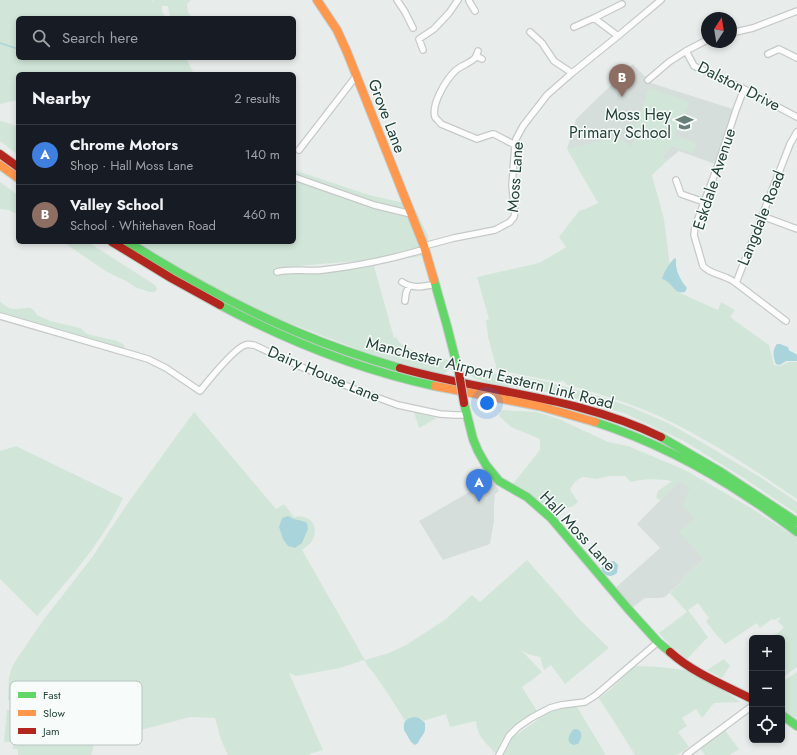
<!DOCTYPE html>
<meta charset="utf-8">
<style>
body{margin:0;font-family:Jost,sans-serif;background:#20242c;color:#f1f3f6}
.controls{position:absolute;right:12px;bottom:12px;display:grid;overflow:hidden;border-radius:6px;box-shadow:0 2px 6px #0003}
.controls button{width:36px;height:36px;display:grid;place-items:center;padding:0;border:0;border-bottom:1px solid #363941;background:#171b24;color:#f1f3f6;font:20px sans-serif}
.compass{position:absolute;left:701px;top:12px;width:36px;height:36px;border-radius:50%;background:#171b24;box-shadow:0 2px 6px #0003;rotate:12deg}
.you{position:absolute;left:487px;top:403px;width:14px;height:14px;margin:-10px;border:3px solid #fff;border-radius:50%;background:#1a73e8;box-shadow:0 0 0 6px #1a73e833}
.badge{display:grid;place-items:center;width:26px;height:26px;border-radius:50%;background:#7c3aed;color:#fff;font-size:13px;font-weight:700}
.pin{position:absolute;translate:-50% -33px;filter:drop-shadow(0 1px 2px #0008)}
.pin::after{content:'';position:absolute;top:21px;width:14px;height:12px;background:inherit;clip-path:polygon(0 0,100% 0,50% 100%)}
.list{margin:0;padding:0;list-style:none}
h2{display:flex;justify-content:space-between;align-items:center;height:52px;margin:0;padding:0 16px;font-size:17px}
h2 small{font-size:13px;font-weight:400;color:#9ea1a6}
.list li{display:grid;grid-template-columns:26px 1fr auto;gap:12px;align-items:center;box-sizing:border-box;height:60px;padding:0 16px;border-top:1px solid #363941}
.list b{display:block;font-size:15px;white-space:nowrap}
.list p{margin:0;font-size:13px;white-space:nowrap;color:#9ea1a6}
.list em{font-size:13px;font-style:normal;color:#9ea1a6}
.icon{flex:none;width:22px;height:22px;fill:none;stroke:currentColor;stroke-width:2;stroke-linecap:round;stroke-linejoin:round}
.map{position:relative;flex:none;width:797px;height:755px;overflow:hidden}
.search{position:absolute;background:#171b24;box-shadow:0 2px 6px #0003;left:16px;top:16px;width:280px;height:44px;display:flex;align-items:center;gap:10px;box-sizing:border-box;padding:0 14px;border-radius:6px;color:#9ea1a6;font-size:15px}
.panel{position:absolute;background:#171b24;box-shadow:0 2px 6px #0003;left:16px;top:72px;width:280px;height:172px;border-radius:6px}
.map>svg:first-child{display:block}
</style>
<div class="map">
<svg width="797" height="755" viewBox="0 0 797 755">
<rect width="100%" height="100%" fill="#e8edeb"/>
<path fill="#d6dedb" d="M633,64L651,83L736,110L718,165L679,151L668,160L631,148L615,144L567,149L576,119Z
M492,479L499,491L495,494L494,503V521L490,544L443,560L419,521Z
M679,481L690,487L695,518L704,559L685,576L683,580L665,597L660,598H645L629,610L613,590L660,548L637,524Z"/>
<path fill="#d1e6d8" d="M0,0H152L153,2V0H191L187,4L188,12L192,18H170L168,6H162V12L166,18H18V58H186L194,74H18V100L0,104Z
M649,88L689,102L687,108L679,122L672,145L676,136L696,143L693,153L672,146L662,158L668,160L652,175L664,219L672,282L680,293L718,310L721,302L735,310L730,317L769,345L774,365L781,366L788,362H797V499C753,469 708,439 659,416C629,403 598,393 567,385L564,381L558,382L497,370L488,337L486,320L489,319L477,277L539,263L565,248L566,247L559,237L579,211L585,209L598,203L567,149L610,139L615,143L620,138L631,147L637,130L635,128Z
M0,121L8,123L18,127V155L0,141Z
M294,170L369,195L413,205L428,236V249L429,252C421,256 414,259 405,257L274,268L279,275C293,272 308,274 322,273C340,272 357,269 374,266L394,338L396,337L400,343L410,349L429,357L445,359L450,361C453,367 448,371 443,375L370,354L255,310L133,242H294Z
M0,182L18,195V214L8,210L0,209Z
M63,242H88L155,285L157,289L155,292H149L137,288L126,281L107,272Z
M0,301C4,305 8,309 14,309C24,310 31,303 37,315L50,321L80,328L87,334L117,341L124,345L125,349L0,312Z
M481,371L498,374L513,375L544,381L602,397L631,407L670,424L698,440L760,477L797,502V514L745,479L684,441L626,414L573,398L570,392L562,390L553,393L488,383C482,381 474,379 469,374L471,372Z
M501,410L537,412L559,419L608,442L628,446L685,470L751,508L797,538V667L782,678V638H770L784,628L778,621L781,617L774,620L772,619L760,628L757,623L725,644L714,632L706,621L709,618L698,603L688,610L708,637L687,659C677,651 667,643 659,633L687,612L670,593L683,580L685,576L704,559L679,532L695,518L683,506L690,487L679,482L663,498L659,500L656,497L658,491L672,481C659,479 644,478 631,482L626,477V476H609L597,479L583,477L579,479L575,482L570,489C572,495 577,498 578,502L572,507L550,509C539,499 526,492 512,485L540,450V439L511,427L499,416Z
M194,412L276,509L284,504L294,517C298,516 301,516 304,517C316,520 317,532 312,541C309,545 305,547 302,550L365,660L389,653L406,645L446,619L472,595L480,602L527,560L581,621L609,648L565,684L551,665L544,670L540,657L531,655L522,651L542,672L532,680L522,687L537,711L521,723L510,729L500,743L498,750L495,753C485,742 477,736 476,721L450,727L446,714L423,721L419,718L406,719L405,721C396,706 387,692 377,678C373,672 368,667 364,660L340,668L296,676L289,673L323,750L310,754V755H228L221,740L215,718L190,717L95,742L91,755H18V749H13L14,742H4L7,710L13,711L18,705L8,700L9,677L12,667L18,657L45,618L93,556L125,507Z
M414,412L437,418L419,428Z
M16,446L123,498C102,543 69,579 37,616L0,579V451Z
M724,659L730,666L722,678L707,670Z
M637,666L659,667L685,670L701,676L741,702L714,703L702,718L696,709L682,718L687,726L678,732L689,747L677,755H635L599,698L611,689L633,667Z
M797,672V717L796,719L782,709V682Z
M563,707H577L606,755H504L513,737L546,714Z
M724,729L739,749L730,755H705L699,747Z"/>
<path fill="#a9d4db" d="M675,258L676,259C675,270 680,280 687,288L685,292C674,295 673,282 662,279C664,272 669,263 675,258Z
M777,344H780L788,347C789,353 793,351 797,355V361H786L780,365L776,364C773,357 772,350 777,344Z
M288,516C295,521 300,519 307,523L308,529L302,543L295,548L288,546L283,539L279,527L282,518Z
M608,561H614L618,565L617,573C607,582 594,568 608,561Z
M415,717L419,718L425,723V730L424,733L420,739L418,743L415,745L411,742L404,730C403,721 406,718 415,717Z
M574,729C584,729 582,738 578,744L573,745C565,741 569,734 574,729Z"/>
<g fill="none" stroke-linecap="round" stroke-linejoin="round">
<path stroke="#a9d4db" stroke-width="1.5" d="M0,43L18,49"/>
<defs>
<path id="street" d="M397,0L405,12L413,28
M469,1L475,11
M574,27L594,18
M530,32L542,43L554,61L572,73
M731,33L753,28L797,11
M618,36L594,18L622,4
M423,50L419,39L434,29L449,13L458,0
M478,51C477,54 476,57 474,59C468,64 460,66 455,71C446,80 431,104 435,117C437,120 439,121 441,124L477,139L492,134H494L515,145
M686,51L694,66L744,89L797,117
M768,54L779,49L797,58
M476,56L482,59
M648,80L669,62L686,51L707,40
M744,89L736,110L718,165L695,227L694,235L703,266C709,273 719,274 727,278C730,279 733,281 736,283L786,321
M299,150L357,75
M294,177L374,205L411,214
M676,180L681,194L704,202
M762,216L797,229
M424,246L454,238L495,230L510,222L514,217L515,212L512,186L515,145L516,139L523,126L547,95L572,73L618,36L661,0
M277,272C290,268 308,272 323,270C358,266 392,259 425,249
M402,282C413,289 422,287 435,284
M736,283L790,144L797,132
M405,301L406,293L409,286
M0,316L148,359L166,368L200,391C208,381 234,349 245,345C248,344 251,345 254,345L299,366L354,389L398,405L440,414L455,415H466
M499,755L509,736L518,727L531,718L550,708L561,705L585,702L596,695L658,642
M686,755L752,706"/>
<path id="fast" d="M128,242C182,276 238,307 297,332C330,346 365,358 400,368
M434,280L447,326L459,373
M220,305C288,341 360,370 435,386
M464,403L473,439L478,451L486,465L499,481L527,497L551,518L629,610L658,642L670,652
M595,422C651,440 703,467 752,500C768,510 782,521 797,532
M661,437L721,472L797,522
M782,715L797,726"/>
<path id="slow" d="M317,0L337,30L347,52L424,246L434,280
M0,165L18,178
M435,386L539,406L595,422"/>
<path id="jam" d="M0,154L18,167
M112,242L171,278L220,305
M400,368C487,393 578,396 661,437
M670,652C693,673 724,685 752,699"/>
</defs>
<use href="#street" stroke="#c5cac8" stroke-width="8"/>
<use href="#fast" stroke="#c3cbc8" stroke-width="10"/>
<use href="#slow" stroke="#c3cbc8" stroke-width="10"/>
<use href="#jam" stroke="#c3cbc8" stroke-width="10"/>
<use href="#street" stroke="#fcfcfc" stroke-width="5.5"/>
<use href="#fast" stroke="#63d668" stroke-width="8"/>
<use href="#slow" stroke="#ff974d" stroke-width="8"/>
<use href="#jam" stroke="#b3261e" stroke-width="8"/>
<defs>
<path id="jam-bridge" d="M459,373L464,403"/>
</defs>
<use href="#jam-bridge" stroke="#c3cbc8" stroke-width="10" stroke-linecap="butt"/>
<use href="#jam-bridge" stroke="#b3261e" stroke-width="8"/>
</g>
<defs>
<symbol id="school-bare" viewBox="-9 -9 18 18"><path d="M0-5L7-2L0 1L-7-2ZM-4 1L0 2.5L4 1V4Q0 6-4 4Z" fill="#697e78" stroke="#f7fbf9" stroke-width="2.5" paint-order="stroke"/></symbol>
</defs>
<g fill-rule="evenodd">
<use href="#school-bare" x="672" y="110" width="25" height="25"/>
</g>
<g text-anchor="middle" dominant-baseline="central" stroke-width="3" stroke-linejoin="round" paint-order="stroke">
<g font-size="16" fill="#24423a" stroke="#f7fbf9">
<text transform="translate(739 86) rotate(27)">Dalston Drive</text>
<text transform="translate(387 116) rotate(69)">Grove Lane</text>
<text transform="translate(515 177) rotate(-86)">Moss Lane</text>
<text transform="translate(714 179) rotate(-72)">Eskdale Avenue</text>
<text transform="translate(761 218) rotate(-68)">Langdale Road</text>
<text transform="translate(490 373) rotate(14)">Manchester Airport Eastern Link Road</text>
<text transform="translate(324 374) rotate(23)">Dairy House Lane</text>
<text transform="translate(578 531) rotate(47)">Hall Moss Lane</text>
</g>
<g font-size="16" fill="#24423a" stroke="#f7fbf9" text-anchor="end">
<text x="671" y="114">Moss Hey<tspan x="671" dy="18">Primary School</tspan></text>
</g>
</g>
<rect x="10" y="681" width="132" height="64" rx="6" fill="#f7fbf9" stroke="#b8c4c0" stroke-width="1"/>
<rect x="18" y="692" width="18" height="6" fill="#63d668"/>
<rect x="18" y="710" width="18" height="6" fill="#ff974d"/>
<rect x="18" y="728" width="18" height="6" fill="#b3261e"/>
<g font-size="11" fill="#24423a">
<text x="43" y="699">Fast</text>
<text x="43" y="717">Slow</text>
<text x="43" y="735">Jam</text>
</g>
</svg>
<div class="controls">
<button>+</button>
<button>−</button>
<button><svg class="icon" aria-label="locate" viewBox="0 0 24 24"><circle cx="12" cy="12" r="6"/><path d="M12 2v4M12 18v4M2 12h4M18 12h4"/></svg></button>
</div>
<svg class="compass" viewBox="-18 -18 36 36"><path d="M0-13l5 13h-10z" fill="#e53935"/><path d="M0 13l5-13h-10z" fill="#9ea1a6"/></svg>
<div class="you"></div>
<div class="pin badge" style="left:479px;top:502px;background:#3f7fe0">A</div>
<div class="pin badge" style="left:622px;top:97px;background:#8d6e63">B</div>
<div class="search"><svg class="icon" aria-label="search" viewBox="0 0 24 24"><circle cx="10" cy="10" r="6"/><path d="M15 15l6 6"/></svg>Search here</div>
<section class="panel">
<h2>Nearby<small>2 results</small></h2>
<ul class="list">
<li><span class="badge" style="background:#3f7fe0">A</span><div><b>Chrome Motors</b><p>Shop · Hall Moss Lane</p></div><em>140 m</em></li>
<li><span class="badge" style="background:#8d6e63">B</span><div><b>Valley School</b><p>School · Whitehaven Road</p></div><em>460 m</em></li>
</ul>
</section>
</div>
